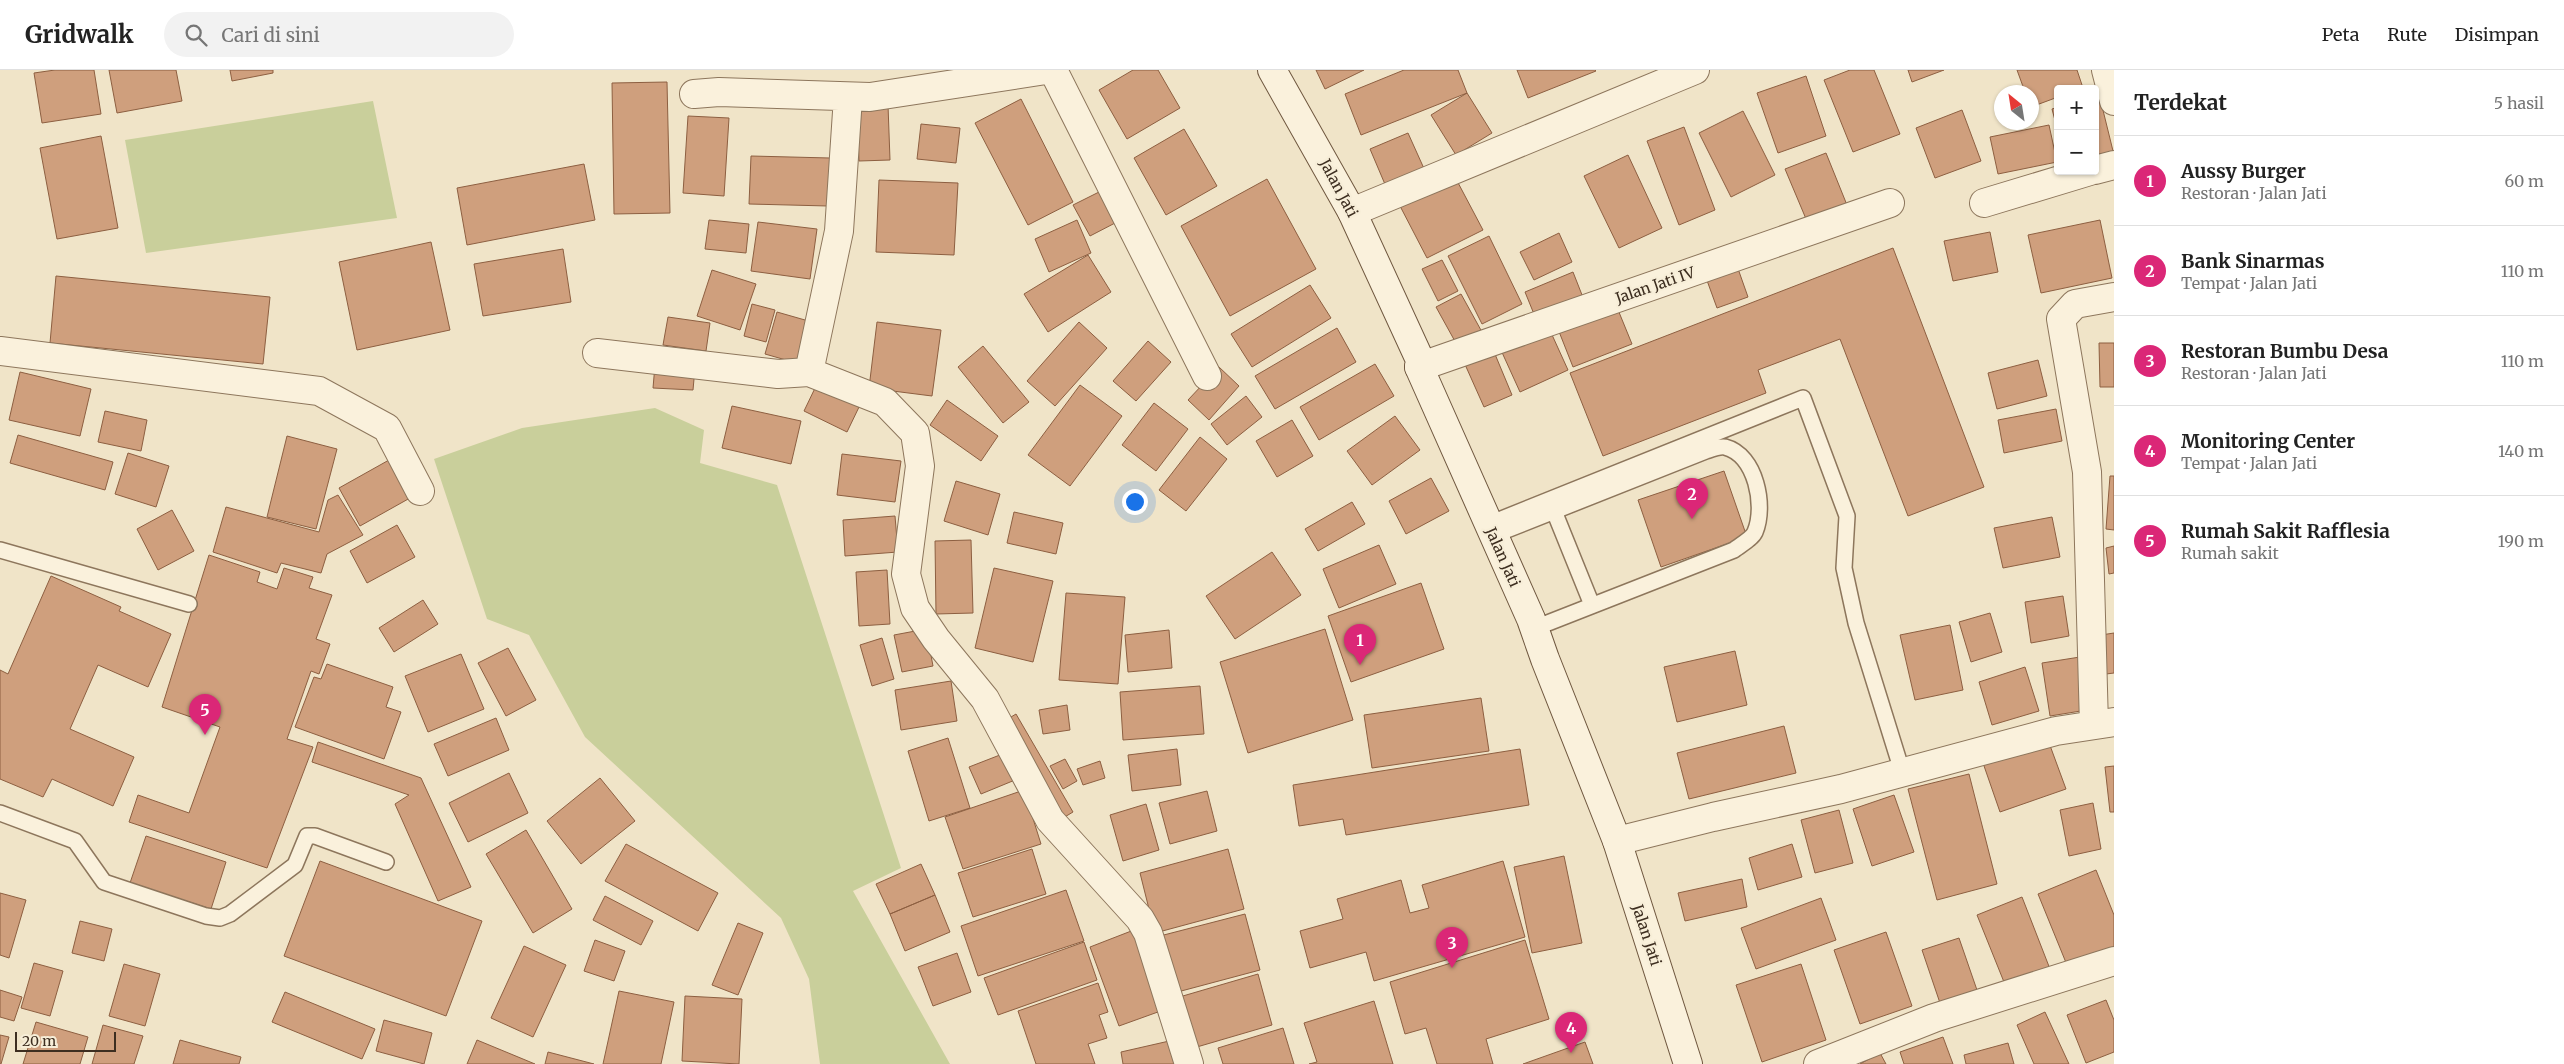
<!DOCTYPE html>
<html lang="id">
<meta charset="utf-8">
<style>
body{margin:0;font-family:Merriweather,serif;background:#f2f2f2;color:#222}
.controls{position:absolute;right:15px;top:15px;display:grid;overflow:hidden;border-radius:5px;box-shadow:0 1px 4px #0004}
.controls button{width:45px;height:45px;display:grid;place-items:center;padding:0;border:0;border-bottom:1px solid #e0e0e0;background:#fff;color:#222;font:25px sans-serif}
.compass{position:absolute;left:1994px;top:15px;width:45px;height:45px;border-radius:50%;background:#fff;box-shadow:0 1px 4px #0004;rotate:330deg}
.scale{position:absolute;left:15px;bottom:12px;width:101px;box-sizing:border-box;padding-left:5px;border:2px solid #3d2e20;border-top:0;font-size:14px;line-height:18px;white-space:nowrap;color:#3d2e20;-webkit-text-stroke:4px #f7eed8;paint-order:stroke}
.you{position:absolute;left:1134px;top:431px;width:18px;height:18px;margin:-12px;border:4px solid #fff;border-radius:50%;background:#1a73e8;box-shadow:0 0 0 8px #1a73e833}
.badge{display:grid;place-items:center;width:32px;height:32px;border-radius:50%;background:#db2777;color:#fff;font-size:16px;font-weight:700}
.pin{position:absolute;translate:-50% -41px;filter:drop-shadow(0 1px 2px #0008)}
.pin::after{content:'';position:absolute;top:26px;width:18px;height:15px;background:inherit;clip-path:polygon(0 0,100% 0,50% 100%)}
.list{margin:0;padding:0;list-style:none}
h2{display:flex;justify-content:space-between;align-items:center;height:65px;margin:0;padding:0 20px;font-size:21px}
h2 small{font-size:16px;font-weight:400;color:#767676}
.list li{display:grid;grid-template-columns:32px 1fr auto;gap:15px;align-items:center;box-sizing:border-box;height:90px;padding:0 20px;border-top:1px solid #e0e0e0}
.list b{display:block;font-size:19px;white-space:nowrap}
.list p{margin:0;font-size:16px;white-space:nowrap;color:#767676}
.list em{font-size:16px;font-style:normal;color:#767676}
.icon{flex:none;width:28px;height:28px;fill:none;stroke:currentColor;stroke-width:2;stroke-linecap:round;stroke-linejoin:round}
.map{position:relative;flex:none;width:2114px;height:994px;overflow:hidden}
header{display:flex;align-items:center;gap:30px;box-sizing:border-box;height:70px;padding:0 25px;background:#fff;border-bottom:1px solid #e0e0e0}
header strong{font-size:24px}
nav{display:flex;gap:28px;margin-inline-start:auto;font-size:18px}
.search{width:350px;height:45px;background:#f2f2f2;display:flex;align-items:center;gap:12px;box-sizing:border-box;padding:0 18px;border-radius:28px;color:#767676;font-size:19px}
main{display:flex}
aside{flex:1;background:#fff}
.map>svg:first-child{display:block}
</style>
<header>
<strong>Gridwalk</strong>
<div class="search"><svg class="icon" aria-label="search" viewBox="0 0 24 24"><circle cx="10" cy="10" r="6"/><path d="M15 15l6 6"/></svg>Cari di sini</div>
<nav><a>Peta</a><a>Rute</a><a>Disimpan</a></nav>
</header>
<main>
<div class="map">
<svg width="2114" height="994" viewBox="0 0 2114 994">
<rect width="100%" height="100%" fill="#f0e4c8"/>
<path fill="#c9cf9b" d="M373,31L397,148L146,183L125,70Z
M655,338L704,360L700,393L777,415L901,798L853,821L950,994H820L809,909L781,848L585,667L529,565L487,549L434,389L522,358Z"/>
<path fill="#cf9f7d" stroke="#8d5f41" d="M55,0H94L101,44L42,53L34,3Z
M109,0H176L182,31L117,43Z
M230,0H273V3L232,11Z
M1133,0H1158L1180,38L1127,69L1099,20Z
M1316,0H1364L1325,19Z
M1404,0H1458L1467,23L1361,65L1345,24Z
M1517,0H1595L1596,1L1528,28Z
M1850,0H1874L1900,64L1853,82L1824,10Z
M1908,0H1944L1912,12Z
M2017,0H2077L2083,18L2058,19V27L2031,37V22H2025Z
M1806,6L1826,66L1778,83L1757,23Z
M667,12L670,143L614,144L612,13Z
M1467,23L1492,63L1456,85L1431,45Z
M2100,28L2114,85L2095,89V29Z
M1021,29L1073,132L1028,155L975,53Z
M888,35L890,90L859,91L857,37Z
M2058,37V62L2052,39Z
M1962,40L1981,91L1935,108L1916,58Z
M1743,41L1775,105L1731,127L1699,63Z
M688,46L729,48L724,126L683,123Z
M921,54L960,58L956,93L917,89Z
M2049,55L2057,92L1998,104L1990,67Z
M1684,57L1715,140L1679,155L1647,71Z
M1184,59L1217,116L1166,145L1134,88Z
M1408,63L1426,103L1387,119L1370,79Z
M101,66L118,158L57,169L40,78Z
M1826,83L1849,140L1809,156L1785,99Z
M1628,85L1662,158L1619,178L1584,106Z
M751,86L830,88L828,136L749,134Z
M584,94L595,150L467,175L457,118Z
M1455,107L1483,160L1427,188L1400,136Z
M1267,109L1316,199L1230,246L1181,156Z
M879,110L958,113L954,185L876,182Z
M1101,121L1117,152L1090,166L1073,135Z
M709,150L749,154L746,183L705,179Z
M1077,150L1091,183L1049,202L1035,169Z
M2100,150L2112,208L2041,223L2028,165Z
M758,152L817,159L810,209L751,201Z
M1990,162L1998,202L1953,211L1944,171Z
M1559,163L1572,192L1534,210L1520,182Z
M1489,166L1522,234L1482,254L1448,186Z
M431,172L450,260L357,280L339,192Z
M1893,178L1984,417L1908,446L1840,269L1758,300L1766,323L1603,386L1570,303Z
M563,179L571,232L483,246L474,194Z
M1088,185L1111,222L1048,262L1024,224Z
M1442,190L1458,221L1438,231L1422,199Z
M1736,193L1748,227L1717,238L1705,205Z
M712,200L756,214L740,260L697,246Z
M1573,202L1584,230L1536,249L1525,222Z
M56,206L270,227L263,294L50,273Z
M1310,215L1331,248L1252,297L1231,264Z
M1461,224L1482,262L1457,275L1436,237Z
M1614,230L1632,274L1573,297L1556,254Z
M752,234L775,240L766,272L744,266Z
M777,242L812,252L800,294L765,284Z
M668,247L710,253L706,281L663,275Z
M877,252L941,260L932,326L869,318Z
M1079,252L1107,278L1055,336L1027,311Z
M1548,256L1568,300L1520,322L1500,278Z
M1337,258L1356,292L1275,339L1255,306Z
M1148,271L1171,292L1136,331L1113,311Z
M2099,273H2114V317H2100Z
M983,276L1029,332L1003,353L958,297Z
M1492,277L1512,325L1484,337L1463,290Z
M2038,290L2047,326L1997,339L1988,303Z
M1375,294L1394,326L1319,370L1300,337Z
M655,295L695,298L693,320L653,318Z
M1219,297L1239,316L1209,350L1188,330Z
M20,302L91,319L80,366L9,350Z
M817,314L860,335L847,362L804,341Z
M1080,315L1122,346L1070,416L1028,385Z
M1246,326L1262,347L1227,375L1211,354Z
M947,330L998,366L981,391L930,355Z
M1154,333L1188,359L1156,401L1122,375Z
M732,336L801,351L791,394L722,378Z
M2056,339L2062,371L2004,383L1998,350Z
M105,341L147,350L141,381L98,372Z
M1395,346L1420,380L1372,415L1347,381Z
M1292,350L1313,386L1277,407L1256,371Z
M18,365L113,392L105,420L10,393Z
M287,366L337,379L316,459L267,447Z
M1200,367L1227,389L1186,441L1159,420Z
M128,383L169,396L156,437L115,424Z
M842,384L901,391L895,432L837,425Z
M389,390L410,428L360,456L339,418Z
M1724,401L1747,467L1661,497L1638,430Z
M2110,406H2114V460L2106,459Z
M1431,408L1449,441L1406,464L1389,431Z
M956,411L1000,424L988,465L944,451Z
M338,425L363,465L327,484L321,503L281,493L277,503L213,482L226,437L319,462L328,430Z
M1352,432L1365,454L1318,481L1305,459Z
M172,440L194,481L158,500L137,459Z
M1014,442L1063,453L1056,484L1007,473Z
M895,446L898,482L845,486L843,450Z
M2052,447L2060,487L2003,498L1994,458Z
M397,455L415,487L367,513L350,481Z
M971,470L973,543L936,544L935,471Z
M1379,475L1396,514L1339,538L1323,499Z
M2114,476V503L2109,504L2106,478Z
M1272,482L1301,525L1235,569L1206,526Z
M209,485L260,502L257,512L277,519L284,498L313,507L309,518L332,525L316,569L330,574L319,604L311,601L287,669L313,677L267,798L129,752L138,725L189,743L220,657L162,637Z
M994,498L1053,511L1033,592L975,578Z
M887,500L890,554L859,556L856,502Z
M51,506L121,537L119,541L171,564L148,617L98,595L70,659L134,687L113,736L52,709L43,727L0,709V600L8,604Z
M1421,513L1444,579L1351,612L1328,546Z
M1066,523L1125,527L1118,614L1059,610Z
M2063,526L2069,566L2031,573L2025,532Z
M423,530L438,554L394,582L379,558Z
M1990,543L2002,582L1971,592L1959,552Z
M1950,555L1963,620L1915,630L1900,565Z
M926,559L933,596L902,602L894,565Z
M1325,559L1353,650L1248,683L1220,592Z
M1169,560L1172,598L1128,602L1125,565Z
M2114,563V603L2106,604L2101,565Z
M882,568L894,609L872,616L860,575Z
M508,578L536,630L506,646L478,593Z
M1735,581L1747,635L1677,652L1664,597Z
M461,584L484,639L428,662L405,606Z
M2080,587L2087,640L2050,646L2042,593Z
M327,594L393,617L386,637L401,642L384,689L295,657L314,607L321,609Z
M2025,597L2039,641L1992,655L1979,612Z
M951,611L957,651L901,660L895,620Z
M1200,616L1204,664L1123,670L1120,622Z
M1481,628L1489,681L1372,698L1364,645Z
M1067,635L1070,660L1043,664L1039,640Z
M1016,644L1073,742L1058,751L1001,653Z
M496,648L509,680L448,706L434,674Z
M1784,656L1796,703L1689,729L1677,683Z
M948,668L970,738L929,751L908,681Z
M2048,670L2066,719L2000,742L1983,693Z
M318,672L421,708L471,817L438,831L395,734L409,725L312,692Z
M1177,679L1181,715L1132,721L1128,685Z
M1520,679L1529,735L1346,765L1343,749L1299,756L1293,715Z
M1005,683L1015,710L981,724L969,697Z
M1065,689L1077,711L1063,719L1050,696Z
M1100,691L1105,708L1083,715L1077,699Z
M2114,696V742H2110L2105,697Z
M509,703L528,743L468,772L449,733Z
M1969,704L1997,814L1937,830L1908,719Z
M600,708L635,751L581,794L547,751Z
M1024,720L1041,774L963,799L945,747Z
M1207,721L1217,761L1170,774L1159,733Z
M1894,725L1914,782L1872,796L1853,739Z
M2093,733L2101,779L2069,786L2060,740Z
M1146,734L1159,780L1123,791L1110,745Z
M1839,740L1853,793L1815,803L1801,750Z
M526,760L572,839L533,863L486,784Z
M146,766L226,792L211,839L130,813Z
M626,774L718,823L698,861L605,811Z
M1792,774L1802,807L1758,820L1749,788Z
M1032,779L1046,824L973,847L958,803Z
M1228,779L1244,839L1155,863L1140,803Z
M1564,786L1582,873L1532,883L1514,797Z
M320,791L482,851L446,946L284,886Z
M1503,791L1525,867L1374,911L1366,882L1310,898L1300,861L1343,849L1337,829L1401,810L1410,843L1429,838L1422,815Z
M921,794L935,825L890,844L876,814Z
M2096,800L2114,845V881L2069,900L2038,824Z
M1742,809L1747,837L1685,851L1678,823Z
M1066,820L1084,871L978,906L961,856Z
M0,823L26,830L9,888L0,885Z
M935,825L950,862L905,881L890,844Z
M605,826L653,851L641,875L593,850Z
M2022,827L2050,899L2006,917L1977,845Z
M1821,828L1836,870L1756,899L1741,858Z
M1245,844L1260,900L1170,924L1156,867Z
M80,851L112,859L104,891L72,883Z
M738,853L763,863L738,925L712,915Z
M1139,858L1169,938L1119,956L1090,877Z
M1886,862L1912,936L1860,954L1834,880Z
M1959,868L1978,923L1941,936L1922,880Z
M595,870L625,881L614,911L584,901Z
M1525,870L1549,949L1486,969L1493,994H1437L1426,958L1405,964L1390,912Z
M1084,872L1097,910L998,945L984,908Z
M524,876L566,895L533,967L491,948Z
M957,883L971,922L933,936L918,897Z
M34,893L63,901L50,946L21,938Z
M124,894L160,904L145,956L109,946Z
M1801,894L1826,970L1762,992L1736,915Z
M1258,904L1272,955L1190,979L1176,928Z
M1098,913L1108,942L1099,945L1107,968L1088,974L1095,994H1036L1018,941Z
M0,920L22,927L14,951L0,947Z
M619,921L674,932L661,994H603Z
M285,922L375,959L362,989L272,952Z
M685,926L742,929L739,994L682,991Z
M2106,930L2114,950V982L2086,993L2067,945Z
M1374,931L1393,994H1309L1317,992L1304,953Z
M2045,942L2069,994H2034L2017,955Z
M384,950L432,963L424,994L376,981Z
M36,952L88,967L80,994H23Z
M103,955L143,966L134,994H92Z
M1283,958L1294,994H1223L1218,978Z
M0,965L9,967L1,994H0Z
M1943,967L1953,994H1904L1900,982Z
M1178,969L1184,994H1123L1121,982Z
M180,970L241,987L239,994H173Z
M477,970L535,994H467Z
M1585,972L1593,994H1523Z
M2008,973L2014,994H1966L1964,985Z
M548,982L594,994H545Z
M1880,983L1886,994H1860Z"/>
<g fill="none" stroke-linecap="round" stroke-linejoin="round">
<defs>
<path id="lane" d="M1554,441L1592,535
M1489,454L1803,328L1847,446L1844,498L1856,553L1902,701
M1494,465L1706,381C1712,379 1720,376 1725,377C1756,385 1766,436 1755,462C1752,469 1740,475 1734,480L1535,558
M0,480L189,534
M0,743L75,771L104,812L206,846L220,848L230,844L295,795L307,766H315L386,792"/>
<path id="street" d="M1053,0L1207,306
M2106,0L2114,31
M694,24L719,22L870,27L1046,0
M2095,100L2114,95
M1984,133L2090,101
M1352,142L1695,0
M0,281L319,321L387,358L420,421
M597,283L778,304L809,302L885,332L915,363L920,396L906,504L915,538L936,569L985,629L1050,750L1140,849L1148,863L1189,994
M1419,297L1890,133
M809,302L839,161L848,27
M2094,655L2087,402L2061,249L2075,234L2114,227
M1617,771L1713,747L1841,719L2056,661L2114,652
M1818,994L1934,948L2114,891"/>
<path id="secondary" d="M1272,0L1352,142L1420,290L1419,297L1531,549L1545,589L1617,771L1688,994"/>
</defs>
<use href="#lane" stroke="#8d765c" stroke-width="18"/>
<use href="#street" stroke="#8d765c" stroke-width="30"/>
<use href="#secondary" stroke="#6f573f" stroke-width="30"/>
<use href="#lane" stroke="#faf1dc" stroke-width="15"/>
<use href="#street" stroke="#faf1dc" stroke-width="28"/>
<use href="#secondary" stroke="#faf1dc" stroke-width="28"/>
</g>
<g text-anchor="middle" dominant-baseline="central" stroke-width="4.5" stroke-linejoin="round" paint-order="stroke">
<g font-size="15" fill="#3d2e20" stroke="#f7eed8">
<text transform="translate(1339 118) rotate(62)">Jalan Jati</text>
<text transform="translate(1655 215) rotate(-19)">Jalan Jati IV</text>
<text transform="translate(1503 487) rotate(66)">Jalan Jati</text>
<text transform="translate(1647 865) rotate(72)">Jalan Jati</text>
</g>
</g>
</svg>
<div class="controls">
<button>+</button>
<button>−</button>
</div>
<svg class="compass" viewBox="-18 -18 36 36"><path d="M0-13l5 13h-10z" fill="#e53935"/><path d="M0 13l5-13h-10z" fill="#767676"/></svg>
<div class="scale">20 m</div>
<div class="you"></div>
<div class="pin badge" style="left:1360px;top:595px">1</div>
<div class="pin badge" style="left:1692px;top:449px">2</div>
<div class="pin badge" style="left:1452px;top:898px">3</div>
<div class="pin badge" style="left:1571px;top:983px">4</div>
<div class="pin badge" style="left:205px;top:665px">5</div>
</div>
<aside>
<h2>Terdekat<small>5 hasil</small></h2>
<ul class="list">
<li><span class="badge">1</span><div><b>Aussy Burger</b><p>Restoran · Jalan Jati</p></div><em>60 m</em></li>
<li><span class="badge">2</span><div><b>Bank Sinarmas</b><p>Tempat · Jalan Jati</p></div><em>110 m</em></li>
<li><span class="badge">3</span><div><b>Restoran Bumbu Desa</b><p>Restoran · Jalan Jati</p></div><em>110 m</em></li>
<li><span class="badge">4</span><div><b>Monitoring Center</b><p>Tempat · Jalan Jati</p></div><em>140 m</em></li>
<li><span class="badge">5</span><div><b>Rumah Sakit Rafflesia</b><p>Rumah sakit</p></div><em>190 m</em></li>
</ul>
</aside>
</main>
